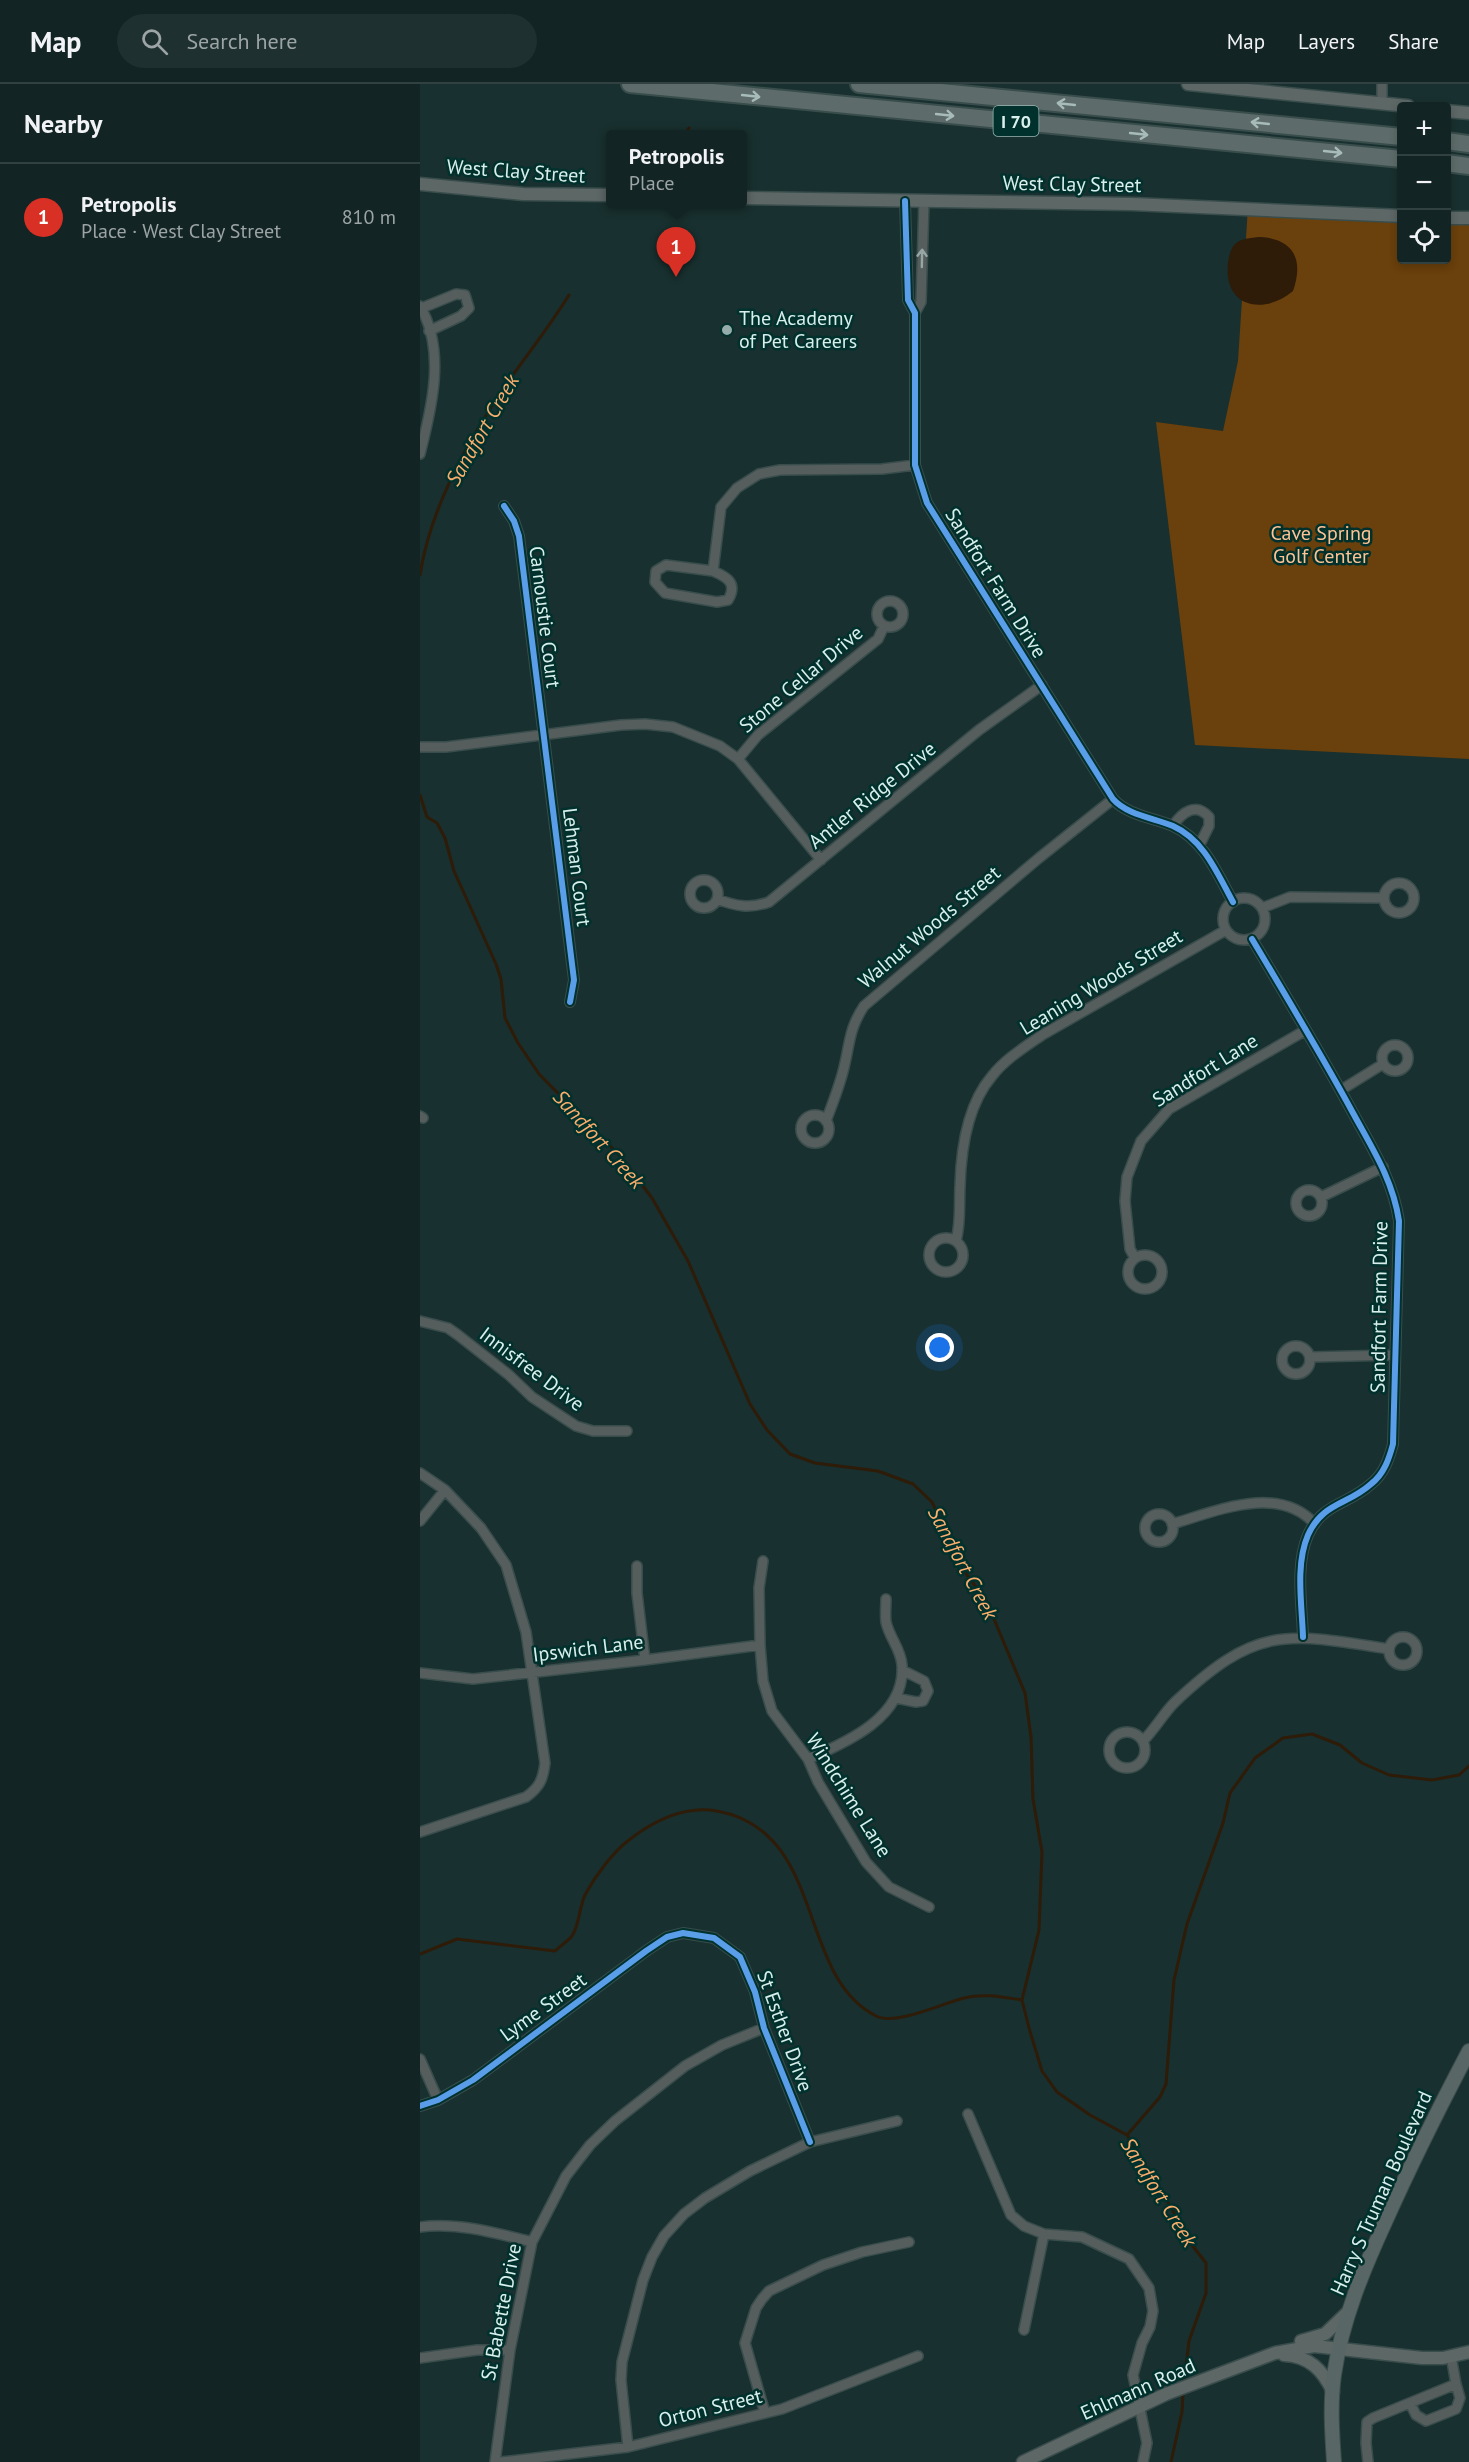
<!DOCTYPE html>
<meta charset="utf-8">
<style>
body{margin:0;font-family:"PT Sans",sans-serif;background:#1f3030;color:#f1f3f6}
.controls{position:absolute;right:18px;top:18px;display:grid;overflow:hidden;border-radius:6px;box-shadow:0 3px 9px #0003}
.controls button{width:54px;height:54px;display:grid;place-items:center;padding:0;border:0;border-bottom:2px solid #314141;background:#122423;color:#f1f3f6;font:30px sans-serif}
.you{position:absolute;left:520px;top:1264px;width:21px;height:21px;margin:-15px;border:4px solid #fff;border-radius:50%;background:#1a73e8;box-shadow:0 0 0 9px #1a73e833}
.badge{display:grid;place-items:center;width:39px;height:39px;border-radius:50%;background:#d93025;color:#fff;font-size:20px;font-weight:700}
.pin{position:absolute;translate:-50% -50px;filter:drop-shadow(0 2px 3px #0008)}
.pin::after{content:'';position:absolute;top:32px;width:21px;height:18px;background:inherit;clip-path:polygon(0 0,100% 0,50% 100%)}
.popup{position:absolute;left:186px;top:46px;width:141px;height:78px;box-sizing:border-box;display:grid;place-content:center;border-radius:6px;background:#122423;filter:drop-shadow(0 2px 4px #0005);font-size:20px;white-space:nowrap;color:#9ca4a6}
.popup b{font-size:22px;color:#f1f3f6}
.popup::after{content:'';position:absolute;left:50%;top:100%;margin-left:-12px;border:12px solid transparent;border-top-color:#122423}
.list{margin:0;padding:0;list-style:none}
h2{display:flex;justify-content:space-between;align-items:center;height:78px;margin:0;padding:0 24px;font-size:26px}
h2 small{font-size:20px;font-weight:400;color:#9ca4a6}
.list li{display:grid;grid-template-columns:39px 1fr auto;gap:18px;align-items:center;box-sizing:border-box;height:108px;padding:0 24px;border-top:2px solid #314141}
.list b{display:block;font-size:22px;white-space:nowrap}
.list p{margin:0;font-size:20px;white-space:nowrap;color:#9ca4a6}
.list em{font-size:20px;font-style:normal;color:#9ca4a6}
.icon{flex:none;width:33px;height:33px;fill:none;stroke:currentColor;stroke-width:2;stroke-linecap:round;stroke-linejoin:round}
.map{position:relative;flex:none;width:1049px;height:2378px;overflow:hidden}
header{display:flex;align-items:center;gap:36px;box-sizing:border-box;height:84px;padding:0 30px;background:#122423;border-bottom:2px solid #314141}
header strong{font-size:28px}
nav{display:flex;gap:33px;margin-inline-start:auto;font-size:21px}
.search{width:420px;height:54px;background:#1f3030;display:flex;align-items:center;gap:15px;box-sizing:border-box;padding:0 21px;border-radius:33px;color:#9ca4a6;font-size:22px}
main{display:flex}
aside{flex:1;background:#122423}
.map>svg:first-child{display:block}
</style>
<header>
<strong>Map</strong>
<div class="search"><svg class="icon" aria-label="search" viewBox="0 0 24 24"><circle cx="10" cy="10" r="6"/><path d="M15 15l6 6"/></svg>Search here</div>
<nav><a>Map</a><a>Layers</a><a>Share</a></nav>
</header>
<main>
<aside>
<h2>Nearby<small></small></h2>
<ul class="list">
<li><span class="badge">1</span><div><b>Petropolis</b><p>Place · West Clay Street</p></div><em>810 m</em></li>
</ul>
</aside>
<div class="map">
<svg width="1049" height="2378" viewBox="0 0 1049 2378">
<rect width="100%" height="100%" fill="#18302f"/>
<path fill="#6a400c" d="M828,123L981,131L982,176H1026L1027,133L1049,134V675L775,661L736,338L803,347L818,277Z"/>
<path fill="#2e1b08" d="M840,153C874,155 884,176 873,207C843,232 803,223 808,179C809,173 810,166 814,161C820,154 831,154 840,153Z"/>
<g fill="none" stroke-linecap="round" stroke-linejoin="round">
<path stroke="#2e1b08" stroke-width="3" d="M265,50L269,44
M0,491C10,425 46,360 83,305C105,273 128,245 149,211
M0,711L7,733L17,739L25,754L34,787L76,880L81,895L85,934L98,959L119,990L201,1073L232,1114L268,1177L330,1320L347,1346L370,1370L395,1379L458,1387L493,1400L512,1418L544,1487L566,1516L605,1609L611,1653L613,1715L622,1768L619,1846L602,1916L609,1944L622,1987L637,2008L670,2031L707,2051L755,2130L761,2147L786,2179V2209L769,2257L764,2299
M0,1870L37,1855L135,1867C140,1862 148,1857 152,1852C160,1840 159,1821 166,1809C176,1791 193,1768 209,1756C233,1737 265,1721 297,1727C407,1747 376,1892 456,1932C476,1942 523,1919 544,1914C564,1909 582,1913 602,1916
M707,2051L740,2013L746,2000L754,1896L767,1840L803,1739L810,1709L835,1674L863,1654L892,1650L920,1661L942,1679L969,1691L1012,1696L1039,1691L1049,1682
M751,2378L762,2328L763,2309"/>
<defs>
<path id="street" d="M962,0V20
M485,117L488,216L495,229V381L507,419L693,715C707,731 734,734 753,742C784,756 797,789 813,818
M0,222C26,266 12,323 0,370
M2,224L36,210L45,211L49,224L41,232L9,247
M495,229L501,218L504,117
M84,422L94,437L99,452L154,896L150,918
M293,487L246,481L236,487L235,498L245,509L297,518L308,516C318,499 307,493 293,487L301,423L317,404L339,390L360,386L462,385L495,381
M457 530a13 13 0 1 1 26 0a13 13 0 1 1-26 0Z
M0,663H26L201,641L225,640L253,643L300,662L318,675L401,776
M318,675L338,651L458,555L464,542
M753,742C762,728 776,718 789,733V742L779,762
M270 810a14 14 0 1 1 28 0a14 14 0 1 1-28 0Z
M964 814a15 15 0 1 1 30 0a15 15 0 1 1-30 0Z
M803 835a21 21 0 1 1 42 0a21 21 0 1 1-42 0Z
M297,815C315,822 330,825 349,818L559,646L622,601
M842,824L870,813L964,814
M832,855C866,912 901,970 933,1029C952,1064 973,1096 979,1137L973,1360C969,1375 964,1390 951,1400C928,1421 903,1418 888,1451C875,1481 882,1521 883,1553
M962 974a13 13 0 1 1 26 0a13 13 0 1 1-26 0Z
M921,1006L963,980
M381 1045a14 14 0 1 1 28 0a14 14 0 1 1-28 0Z
M0,1032L3,1034
M406,1037C413,1018 421,999 425,979C430,957 430,943 444,922L619,774L693,715
M876 1119a13 13 0 1 1 26 0a13 13 0 1 1-26 0Z
M901,1113L963,1083
M509 1171a17 17 0 1 1 34 0a17 17 0 1 1-34 0Z
M536,1157C541,1138 539,1121 540,1102C541,1065 548,1020 572,992C585,975 605,963 622,951L806,846
M708 1188a17 17 0 1 1 34 0a17 17 0 1 1-34 0Z
M715,1174L710,1165L705,1117L707,1093L721,1057L749,1025L886,946
M0,1237L28,1244L38,1251L89,1291L112,1313L156,1342L173,1347H207
M862 1276a14 14 0 1 1 28 0a14 14 0 1 1-28 0Z
M890,1273L975,1271
M0,1389L25,1406L61,1444L86,1481L106,1548L125,1679C123,1695 120,1703 106,1713L0,1748
M725 1444a14 14 0 1 1 28 0a14 14 0 1 1-28 0Z
M0,1437L25,1406
M752,1440C797,1427 857,1400 894,1439
M343,1477L339,1504L340,1561L343,1597L352,1627L388,1675L398,1698L446,1778L469,1803L509,1823
M217,1482V1509L225,1576
M969 1567a14 14 0 1 1 28 0a14 14 0 1 1-28 0Z
M0,1589L53,1595L225,1576L340,1561
M476,1614L496,1618L503,1617L508,1607L504,1597L482,1586
M689 1666a18 18 0 1 1 36 0a18 18 0 1 1-36 0Z
M723,1657C735,1645 743,1630 755,1618C836,1542 864,1548 969,1565
M388,1675C428,1658 486,1632 482,1581C481,1565 469,1553 466,1538C465,1531 466,1522 466,1515
M0,1975L18,2016
M0,2022L18,2016L53,1996L226,1867L247,1853L263,1849L294,1854L320,1873L335,1908L344,1944L390,2058
M548,2030L591,2131L604,2142L624,2150L662,2153L709,2175L729,2204L733,2227L730,2243L722,2259L713,2291L727,2359L723,2378
M0,2143C38,2138 76,2149 112,2158
M604,2246L624,2150
M0,2274L57,2266H90
M990,2319L996,2331L1006,2337L1036,2325L1040,2314L1036,2300
M345,2329L325,2259L336,2224L342,2215L349,2207L403,2181L442,2168L489,2158
M208,2363L201,2296L202,2278L223,2196L232,2173L244,2152L264,2130L285,2114L330,2087L390,2058L477,2037
M75,2378L90,2266L112,2158L146,2092L170,2061L195,2037L265,1982L302,1961L344,1944
M81,2378L208,2363L362,2325L498,2272
M948,2378L946,2359L947,2338L953,2334L1036,2300L1031,2272"/>
<path id="secondary" d="M768,0L988,22
M1026,27L1049,29
M0,100L103,110L190,111
M322,114L712,120L982,132
M1026,134H1049
M881,2257L905,2250L929,2227
M864,2271C889,2272 903,2286 913,2308
M603,2378L746,2310L855,2269L894,2262L1002,2274H1023L1049,2268"/>
<path id="primary" d="M914,2378C912,2349 910,2320 914,2291C922,2236 943,2186 966,2136C992,2078 1020,2022 1049,1967"/>
<path id="highway" d="M210,0L982,75
M439,0L982,53
M1026,57L1049,60
M1026,79L1049,82"/>
</defs>
<use href="#street" stroke="#394d4c" stroke-width="12"/>
<use href="#secondary" stroke="#394d4c" stroke-width="15"/>
<use href="#primary" stroke="#394d4c" stroke-width="16"/>
<use href="#highway" stroke="#394d4c" stroke-width="20"/>
<use href="#street" stroke="#555e5d" stroke-width="9"/>
<use href="#secondary" stroke="#5d6766" stroke-width="12"/>
<use href="#primary" stroke="#586665" stroke-width="14"/>
<use href="#highway" stroke="#5d6c6a" stroke-width="16"/>
<defs>
<path id="cycleway" d="M485,117L488,216L495,229V381L507,419L693,715C707,731 734,734 753,742C784,756 797,789 813,818
M84,422L94,437L99,452L154,896L150,918
M832,855C866,912 901,970 933,1029C952,1064 973,1096 979,1137L973,1360C969,1375 964,1390 951,1400C928,1421 903,1418 888,1451C875,1481 882,1521 883,1553
M0,2022L18,2016L53,1996L226,1867L247,1853L263,1849L294,1854L320,1873L335,1908L344,1944L390,2058"/>
</defs>
<use href="#cycleway" stroke="#01312d" stroke-width="10"/>
<use href="#cycleway" stroke="#5a9eea" stroke-width="6"/>
</g>
<defs><path id="oneway-shaft" d="M-6 0H5M1.5-3L5.5 0L1.5 3" fill="none" stroke-width="1.6" stroke-linecap="round" stroke-linejoin="round" transform="scale(1.5)"/></defs>
<g stroke="#a7bbb8">
<use href="#oneway-shaft" transform="translate(331 12) rotate(6)"/>
<use href="#oneway-shaft" transform="translate(646 20) rotate(-174)"/>
<use href="#oneway-shaft" transform="translate(525 31) rotate(6)"/>
<use href="#oneway-shaft" transform="translate(840 39) rotate(-174)"/>
<use href="#oneway-shaft" transform="translate(719 50) rotate(6)"/>
<use href="#oneway-shaft" transform="translate(913 68) rotate(6)"/>
</g>
<use stroke="#96a6a4" href="#oneway-shaft" transform="translate(502 174) rotate(-89)"/>
<circle fill="#95acaa" stroke="#01312d" stroke-width="2" cx="307" cy="246" r="6"/>
<g text-anchor="middle" dominant-baseline="central" stroke-width="5" stroke-linejoin="round" paint-order="stroke">
<rect fill="#01312d" stroke="#98b6b3" stroke-width="1.5" x="573.5" y="22" width="45" height="30" rx="4.5"/>
<g font-size="18" font-weight="bold" fill="#d8efec">
<text x="596" y="37">I 70</text>
</g>
<g font-size="20" fill="#d8efec" stroke="#01312d">
<text transform="translate(96 87) rotate(4)">West Clay Street</text>
<text transform="translate(652 100) rotate(1)">West Clay Street</text>
<text transform="translate(576 499) rotate(58)">Sandfort Farm Drive</text>
<text transform="translate(125 533) rotate(83)">Carnoustie Court</text>
<text transform="translate(381 595) rotate(-40)">Stone Cellar Drive</text>
<text transform="translate(452 711) rotate(-39)">Antler Ridge Drive</text>
<text transform="translate(157 783) rotate(83)">Lehman Court</text>
<text transform="translate(509 843) rotate(-40)">Walnut Woods Street</text>
<text transform="translate(681 898) rotate(-31)">Leaning Woods Street</text>
<text transform="translate(785 986) rotate(-32)">Sandfort Lane</text>
<text transform="translate(959 1223) rotate(-89)">Sandfort Farm Drive</text>
<text transform="translate(112 1285) rotate(37)">Innisfree Drive</text>
<text transform="translate(168 1564) rotate(-7)">Ipswich Lane</text>
<text transform="translate(429 1711) rotate(58)">Windchime Lane</text>
<text transform="translate(123 1923) rotate(-36)">Lyme Street</text>
<text transform="translate(365 1947) rotate(70)">St Esther Drive</text>
<text transform="translate(961 2109) rotate(-66)">Harry S Truman Boulevard</text>
<text transform="translate(81 2228) rotate(-79)">St Babette Drive</text>
<text transform="translate(718 2305) rotate(-24)">Ehlmann Road</text>
<text transform="translate(290 2324) rotate(-14)">Orton Street</text>
</g>
<g font-size="20" fill="#d8efec" stroke="#01312d" text-anchor="start">
<text x="319" y="234">The Academy<tspan x="319" dy="23">of Pet Careers</tspan></text>
</g>
<g font-size="20" fill="#fec393" stroke="#01312d">
<text x="901" y="449">Cave Spring<tspan x="901" dy="23">Golf Center</tspan></text>
</g>
<g font-size="21" font-style="italic" fill="#fbae6c" stroke="#01312d">
<text transform="translate(62 346) rotate(-60)">Sandfort Creek</text>
<text transform="translate(179 1055) rotate(48)">Sandfort Creek</text>
<text transform="translate(543 1479) rotate(62)">Sandfort Creek</text>
<text transform="translate(739 2108) rotate(58)">Sandfort Creek</text>
</g>
</g>
</svg>
<div class="controls">
<button>+</button>
<button>−</button>
<button><svg class="icon" aria-label="locate" viewBox="0 0 24 24"><circle cx="12" cy="12" r="6"/><path d="M12 2v4M12 18v4M2 12h4M18 12h4"/></svg></button>
</div>
<div class="you"></div>
<div class="pin badge" style="left:256px;top:193px">1</div>
<div class="popup"><b>Petropolis</b>Place</div>
</div>
</main>
